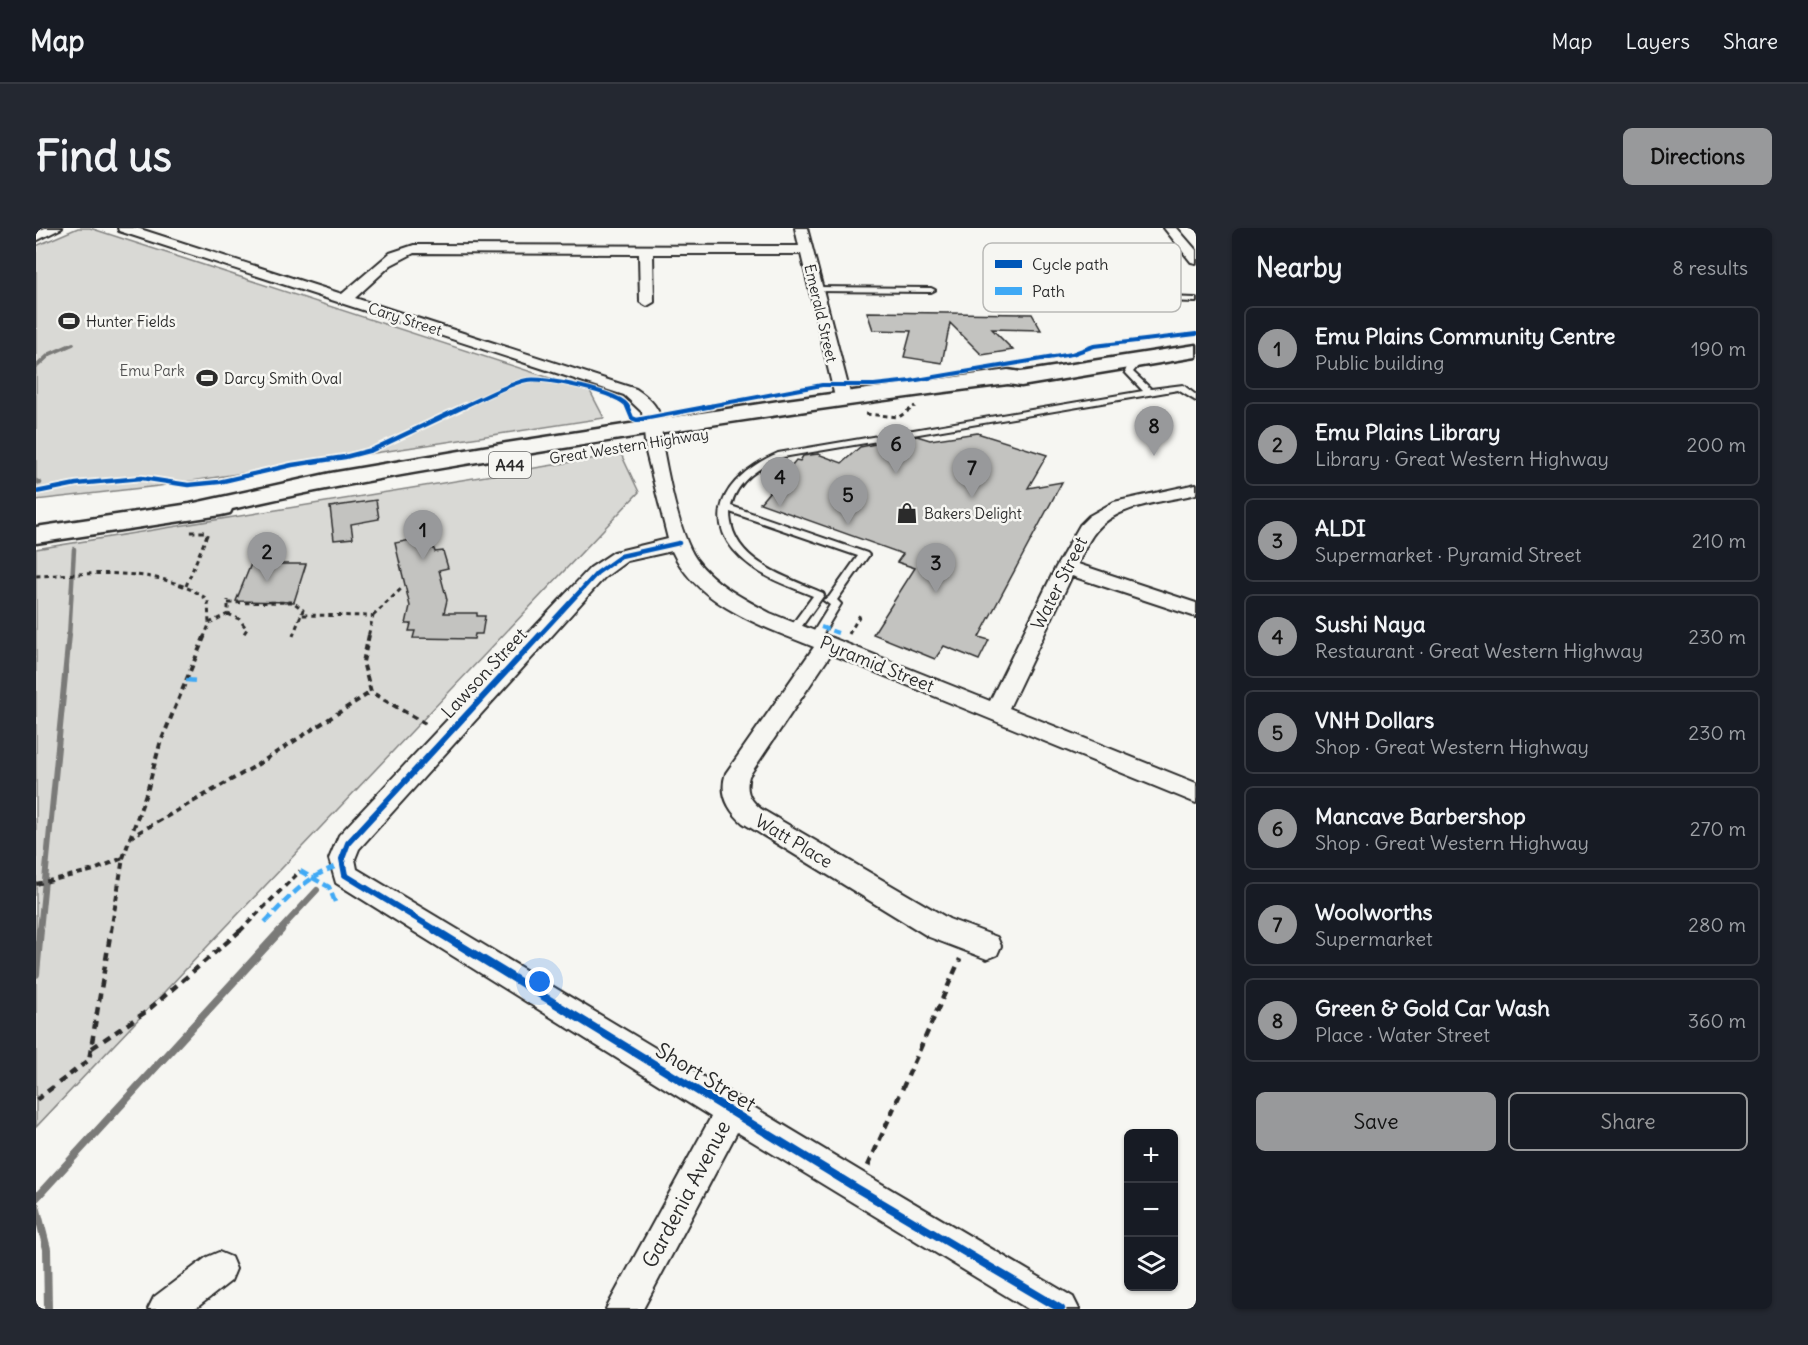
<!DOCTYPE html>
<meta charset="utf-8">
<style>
body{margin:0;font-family:Delius,sans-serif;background:#242831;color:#f1f3f6}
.controls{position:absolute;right:18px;bottom:18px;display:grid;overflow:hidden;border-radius:9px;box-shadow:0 2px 4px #0004}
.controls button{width:54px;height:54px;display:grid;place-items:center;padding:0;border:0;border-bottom:2px solid #363941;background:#171b24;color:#f1f3f6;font:30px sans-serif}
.you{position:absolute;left:504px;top:754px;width:21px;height:21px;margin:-15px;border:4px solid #fff;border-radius:50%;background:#1a73e8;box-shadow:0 0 0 9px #1a73e833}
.badge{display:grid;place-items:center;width:39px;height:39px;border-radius:50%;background:#98999b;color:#111;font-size:20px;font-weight:700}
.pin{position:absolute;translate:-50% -50px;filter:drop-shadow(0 2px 3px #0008)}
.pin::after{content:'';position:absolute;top:32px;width:21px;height:18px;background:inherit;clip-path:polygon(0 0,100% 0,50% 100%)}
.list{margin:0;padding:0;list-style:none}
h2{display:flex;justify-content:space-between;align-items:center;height:78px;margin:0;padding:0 24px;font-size:26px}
h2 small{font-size:20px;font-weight:400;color:#9ea1a6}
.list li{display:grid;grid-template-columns:39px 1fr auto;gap:18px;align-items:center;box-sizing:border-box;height:84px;margin:0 12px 12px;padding:0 12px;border:2px solid #363941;border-radius:9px}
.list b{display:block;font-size:22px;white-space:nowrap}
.list p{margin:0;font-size:20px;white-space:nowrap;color:#9ea1a6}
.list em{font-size:20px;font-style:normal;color:#9ea1a6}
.actions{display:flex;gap:12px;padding:18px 24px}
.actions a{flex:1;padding:14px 0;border:2px solid #98999b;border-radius:9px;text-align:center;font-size:21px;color:#98999b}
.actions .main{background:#98999b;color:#111}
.icon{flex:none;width:33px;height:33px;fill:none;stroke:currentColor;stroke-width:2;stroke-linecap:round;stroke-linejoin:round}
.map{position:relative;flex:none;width:1160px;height:1081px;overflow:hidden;border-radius:9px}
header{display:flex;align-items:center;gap:36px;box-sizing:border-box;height:84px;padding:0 30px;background:#171b24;border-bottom:2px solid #363941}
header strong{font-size:28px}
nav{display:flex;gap:33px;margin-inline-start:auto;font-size:21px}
.intro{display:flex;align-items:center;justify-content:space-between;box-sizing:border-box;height:144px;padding:0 36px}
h1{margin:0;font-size:42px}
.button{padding:15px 27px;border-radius:9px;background:#98999b;color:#111;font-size:21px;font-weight:700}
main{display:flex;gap:36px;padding:0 36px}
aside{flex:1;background:#171b24;border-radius:9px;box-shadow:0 2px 4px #0004}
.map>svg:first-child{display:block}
</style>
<header>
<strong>Map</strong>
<nav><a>Map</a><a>Layers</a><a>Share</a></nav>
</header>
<div class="intro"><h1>Find us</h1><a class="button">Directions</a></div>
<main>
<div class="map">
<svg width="1160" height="1081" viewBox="0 0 1160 1081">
<rect width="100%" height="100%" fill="#f6f6f2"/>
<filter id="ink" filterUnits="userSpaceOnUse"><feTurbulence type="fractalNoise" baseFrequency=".0167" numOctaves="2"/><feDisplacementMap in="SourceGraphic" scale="12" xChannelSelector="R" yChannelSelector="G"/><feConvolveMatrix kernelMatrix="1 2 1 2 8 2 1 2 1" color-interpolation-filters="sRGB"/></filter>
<g filter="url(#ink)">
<path fill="#d9d9d5" stroke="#828280" stroke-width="1.5" d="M42,0H54L554,163L568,190L123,258L0,272V18Z
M585,226L603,264L0,899V321Z"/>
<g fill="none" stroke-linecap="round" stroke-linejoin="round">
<path stroke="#7a7a78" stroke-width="4" d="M0,139L14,126L37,116"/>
<path stroke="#7a7a78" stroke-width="4.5" d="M0,253L4,255
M33,409L38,321"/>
<path stroke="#7a7a78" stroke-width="6" d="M4,703L33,407
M243,703L281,662"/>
<path stroke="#7a7a78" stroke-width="8" d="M0,746L4,702
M0,970L245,702
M0,978L11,1021L12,1081"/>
</g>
<path fill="#c3c3c0" stroke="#2b2b2b" stroke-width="1.5" d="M831,84L996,86L1005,102L956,101L977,122L946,127L914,95L906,135L868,129L875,103L837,102Z
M941,205L1011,227L992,260L1026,254L943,409L953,412L943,432L908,418L899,431L837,406L879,340L861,334L867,326L724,275L760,232L764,233L767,228L782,226L806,235L824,219L881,208L894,212Z
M340,272L343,291L315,296L317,310L298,312L294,279Z
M385,310L387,317L396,316L399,324L407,323L412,340L403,342L411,372L408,385H441V388H449L446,406H439L438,411L377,410L379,403H373L375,396H370L374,378L359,315Z
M215,336H270L258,374L200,373Z"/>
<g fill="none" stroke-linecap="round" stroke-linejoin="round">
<defs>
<path id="service" d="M1046,52H1050L1059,65L1066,67L1160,70V74L1066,71L1053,68L1045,53Z
M777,59L895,60L899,62L895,64L780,63L776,61Z
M1100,130L1107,132L1097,144L1115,161L1147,157L1160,167V173L1142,162L747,229C724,239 701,252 695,278L831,325L833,327L801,372L805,376L782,414L778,415L773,411L794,377L787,372L793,369L822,328L694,284C694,333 749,348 787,365L788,367L761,405L757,406L752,402L777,368C756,359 733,352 715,338C658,295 688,248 742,225L1107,163L1089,144L1092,137Z"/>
<path id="minor" d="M9,0H26L0,13V4Z
M82,0H101L306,66L354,25L378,17L763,18L759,0H771L815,169L807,174L799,169L765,26H617L618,74L611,78L604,74L603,26L378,25L355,37L319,70L600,161C609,167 617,173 622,183C627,194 625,208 627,220C632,248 644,308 660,331C678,356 708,371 734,385L954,473L1020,339L1044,297L1053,288L1078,274L1160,256V266C1129,274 1082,276 1060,303C1052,312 1047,325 1042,336L1160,375V389L1036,348L973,480L1160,555V575L795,426L713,548C709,563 713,571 725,581L913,691L961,709L965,718L961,727L951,731L893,709L707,595C692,582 683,565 690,545L778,419C726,398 661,377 636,323L591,333L568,350L323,621L319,631L321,641L834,949L1037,1069L1043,1081H992L701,904L607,1081H570L675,889L300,655L293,631L303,607L554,340L578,324L632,311L610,224L606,184L588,167L83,3Z
M1128,0H1141L1160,22V35L1155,34Z
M183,1024L195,1029L200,1041L195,1053L159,1081H112L118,1069L171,1029Z"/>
<path id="trunk" d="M1160,117V129L985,158L972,156C817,175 663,198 509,223C404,240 300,257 196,281L194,285L185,287L0,315V299L154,276L295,245L471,215L743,173L972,142L985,144Z"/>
</defs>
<use href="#service" stroke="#2b2b2b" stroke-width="4"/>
<use href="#minor" stroke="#2b2b2b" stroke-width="4"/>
<use href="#trunk" stroke="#2b2b2b" stroke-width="5"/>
<path stroke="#2b2b2b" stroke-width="2" stroke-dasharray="4 3" stroke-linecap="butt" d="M877,179L879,178"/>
<path stroke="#2b2b2b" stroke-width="3" stroke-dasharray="4.5 4" stroke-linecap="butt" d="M830,186L863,189L879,178
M0,348C56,346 125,337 172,372L173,397L168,409
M150,358L171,307L168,304H152
M192,375L257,374L267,382L265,387L337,388L332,409
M192,386L203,391L211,401L207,407
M337,388L367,359
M173,395L192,386V372
M813,406L825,385
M257,408L265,387"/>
<path stroke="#2b2b2b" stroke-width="4" stroke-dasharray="6 4.5" stroke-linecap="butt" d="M333,407L327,434L335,464L393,498
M93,610L216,540L335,464
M0,656L58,642L87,630
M75,703L87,630L112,560L124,516L169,407
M204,703L264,643"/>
<path stroke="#2b2b2b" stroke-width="4.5" stroke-dasharray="8 6" stroke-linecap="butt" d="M56,820L111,783L205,702
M0,872L53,832L75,702
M832,938L924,731"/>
<use href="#service" fill="#f6f6f2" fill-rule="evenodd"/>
<use href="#minor" fill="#f6f6f2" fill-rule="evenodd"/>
<use href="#trunk" fill="#f6f6f2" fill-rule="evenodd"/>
<path stroke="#3fa9f5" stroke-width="4" stroke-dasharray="7 4" stroke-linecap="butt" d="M785,399L802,405"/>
<path stroke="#3fa9f5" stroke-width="4.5" stroke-dasharray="9 4.5" stroke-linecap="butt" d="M150,452L162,453
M264,643L293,659L299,674
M229,694C252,671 272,646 305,637"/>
<defs>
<path id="cycleway-far3" d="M426,179C443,172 474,155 491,152C508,149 585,164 592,179
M668,179L786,157H838L875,153L1036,126L1058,118L1160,106"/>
<path id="cycleway-far2" d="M591,178L596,190L601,192L676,178
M0,264L40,256L106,250L152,257L183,254L256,237L309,229L336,222L429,178
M502,409L561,345L585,328L643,315"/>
<path id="cycleway-far1" d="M401,703L309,647L306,631L312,615L504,407"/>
<path id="cycleway" d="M399,702L822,961L1025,1081"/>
</defs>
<use href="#cycleway-far3" stroke="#f6f6f2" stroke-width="6"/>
<use href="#cycleway-far2" stroke="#f6f6f2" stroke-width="8"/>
<use href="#cycleway-far1" stroke="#f6f6f2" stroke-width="10"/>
<use href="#cycleway" stroke="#f6f6f2" stroke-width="11"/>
<use href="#cycleway-far3" stroke="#0057b8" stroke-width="4"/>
<use href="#cycleway-far2" stroke="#0057b8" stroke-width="4.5"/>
<use href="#cycleway-far1" stroke="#0057b8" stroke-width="6"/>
<use href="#cycleway" stroke="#0057b8" stroke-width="8"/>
</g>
</g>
<defs>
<symbol id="stadium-bare" viewBox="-9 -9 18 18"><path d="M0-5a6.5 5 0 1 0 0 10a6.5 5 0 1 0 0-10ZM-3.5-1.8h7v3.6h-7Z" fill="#2b2b2b" stroke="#f6f6f2" stroke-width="2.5" paint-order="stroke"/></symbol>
<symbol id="shop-bare" viewBox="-9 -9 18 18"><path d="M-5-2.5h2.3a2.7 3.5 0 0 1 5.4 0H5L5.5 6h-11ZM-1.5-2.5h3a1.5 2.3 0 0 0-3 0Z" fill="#2b2b2b" stroke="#f6f6f2" stroke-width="2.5" paint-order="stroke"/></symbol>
</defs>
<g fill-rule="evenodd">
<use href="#stadium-bare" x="18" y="78" width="30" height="30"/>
<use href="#stadium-bare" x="156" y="135" width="30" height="30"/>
<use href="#shop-bare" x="856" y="270" width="30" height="30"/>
</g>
<g text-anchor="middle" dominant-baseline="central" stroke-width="5" stroke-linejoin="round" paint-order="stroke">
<g font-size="15" fill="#2b2b2b" stroke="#f6f6f2">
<text transform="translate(785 85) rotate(77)">Emerald Street</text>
<text transform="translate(369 91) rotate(18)">Cary Street</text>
<text transform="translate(593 218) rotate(-9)">Great Western Highway</text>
</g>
<g font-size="15" fill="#2b2b2b" stroke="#f6f6f2" text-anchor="start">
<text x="50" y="93">Hunter Fields</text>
<text x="188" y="150">Darcy Smith Oval</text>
<text x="888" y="285">Bakers Delight</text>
</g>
<g font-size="15" fill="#565656" stroke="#f6f6f2">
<text x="116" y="142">Emu Park</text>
</g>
<rect fill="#f6f6f2" stroke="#686867" stroke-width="1.5" x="453" y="224" width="42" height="26" rx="4.5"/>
<g font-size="16" font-weight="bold" fill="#2b2b2b">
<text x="474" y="237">A44</text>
</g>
<g font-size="18" fill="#2b2b2b" stroke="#f6f6f2">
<text transform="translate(1023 355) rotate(-63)">Water Street</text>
<text transform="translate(841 436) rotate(22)">Pyramid Street</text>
<text transform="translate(448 445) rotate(-47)">Lawson Street</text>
<text transform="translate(758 613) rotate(31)">Watt Place</text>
</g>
<g font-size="21" fill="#2b2b2b" stroke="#f6f6f2">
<text transform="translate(670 849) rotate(31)">Short Street</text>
<text transform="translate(650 966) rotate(-62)">Gardenia Avenue</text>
</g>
</g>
<rect x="947" y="15" width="198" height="69" rx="9" fill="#f6f6f2" stroke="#b9b9b6" stroke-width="1.5"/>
<rect x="959" y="32" width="27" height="8" fill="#0057b8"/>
<rect x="959" y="59" width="27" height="8" fill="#3fa9f5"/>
<g font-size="16" fill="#2b2b2b">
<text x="996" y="42">Cycle path</text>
<text x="996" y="69">Path</text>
</g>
</svg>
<div class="controls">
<button>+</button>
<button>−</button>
<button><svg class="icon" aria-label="layers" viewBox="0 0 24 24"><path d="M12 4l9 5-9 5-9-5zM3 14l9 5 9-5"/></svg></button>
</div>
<div class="you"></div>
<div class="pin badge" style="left:387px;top:332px">1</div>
<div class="pin badge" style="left:231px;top:354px">2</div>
<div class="pin badge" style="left:900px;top:365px">3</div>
<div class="pin badge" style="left:744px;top:279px">4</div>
<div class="pin badge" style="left:812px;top:297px">5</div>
<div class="pin badge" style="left:860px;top:246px">6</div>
<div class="pin badge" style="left:936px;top:270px">7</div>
<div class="pin badge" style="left:1118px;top:228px">8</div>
</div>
<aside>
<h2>Nearby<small>8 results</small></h2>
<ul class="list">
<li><span class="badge">1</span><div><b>Emu Plains Community Centre</b><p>Public building</p></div><em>190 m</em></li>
<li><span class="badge">2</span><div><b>Emu Plains Library</b><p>Library · Great Western Highway</p></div><em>200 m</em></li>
<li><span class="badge">3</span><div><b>ALDI</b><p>Supermarket · Pyramid Street</p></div><em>210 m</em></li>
<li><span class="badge">4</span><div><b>Sushi Naya</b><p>Restaurant · Great Western Highway</p></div><em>230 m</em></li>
<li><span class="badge">5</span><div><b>VNH Dollars</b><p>Shop · Great Western Highway</p></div><em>230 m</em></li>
<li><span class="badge">6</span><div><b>Mancave Barbershop</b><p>Shop · Great Western Highway</p></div><em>270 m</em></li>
<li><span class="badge">7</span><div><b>Woolworths</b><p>Supermarket</p></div><em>280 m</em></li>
<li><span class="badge">8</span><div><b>Green &amp; Gold Car Wash</b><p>Place · Water Street</p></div><em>360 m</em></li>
</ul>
<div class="actions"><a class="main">Save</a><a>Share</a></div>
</aside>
</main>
